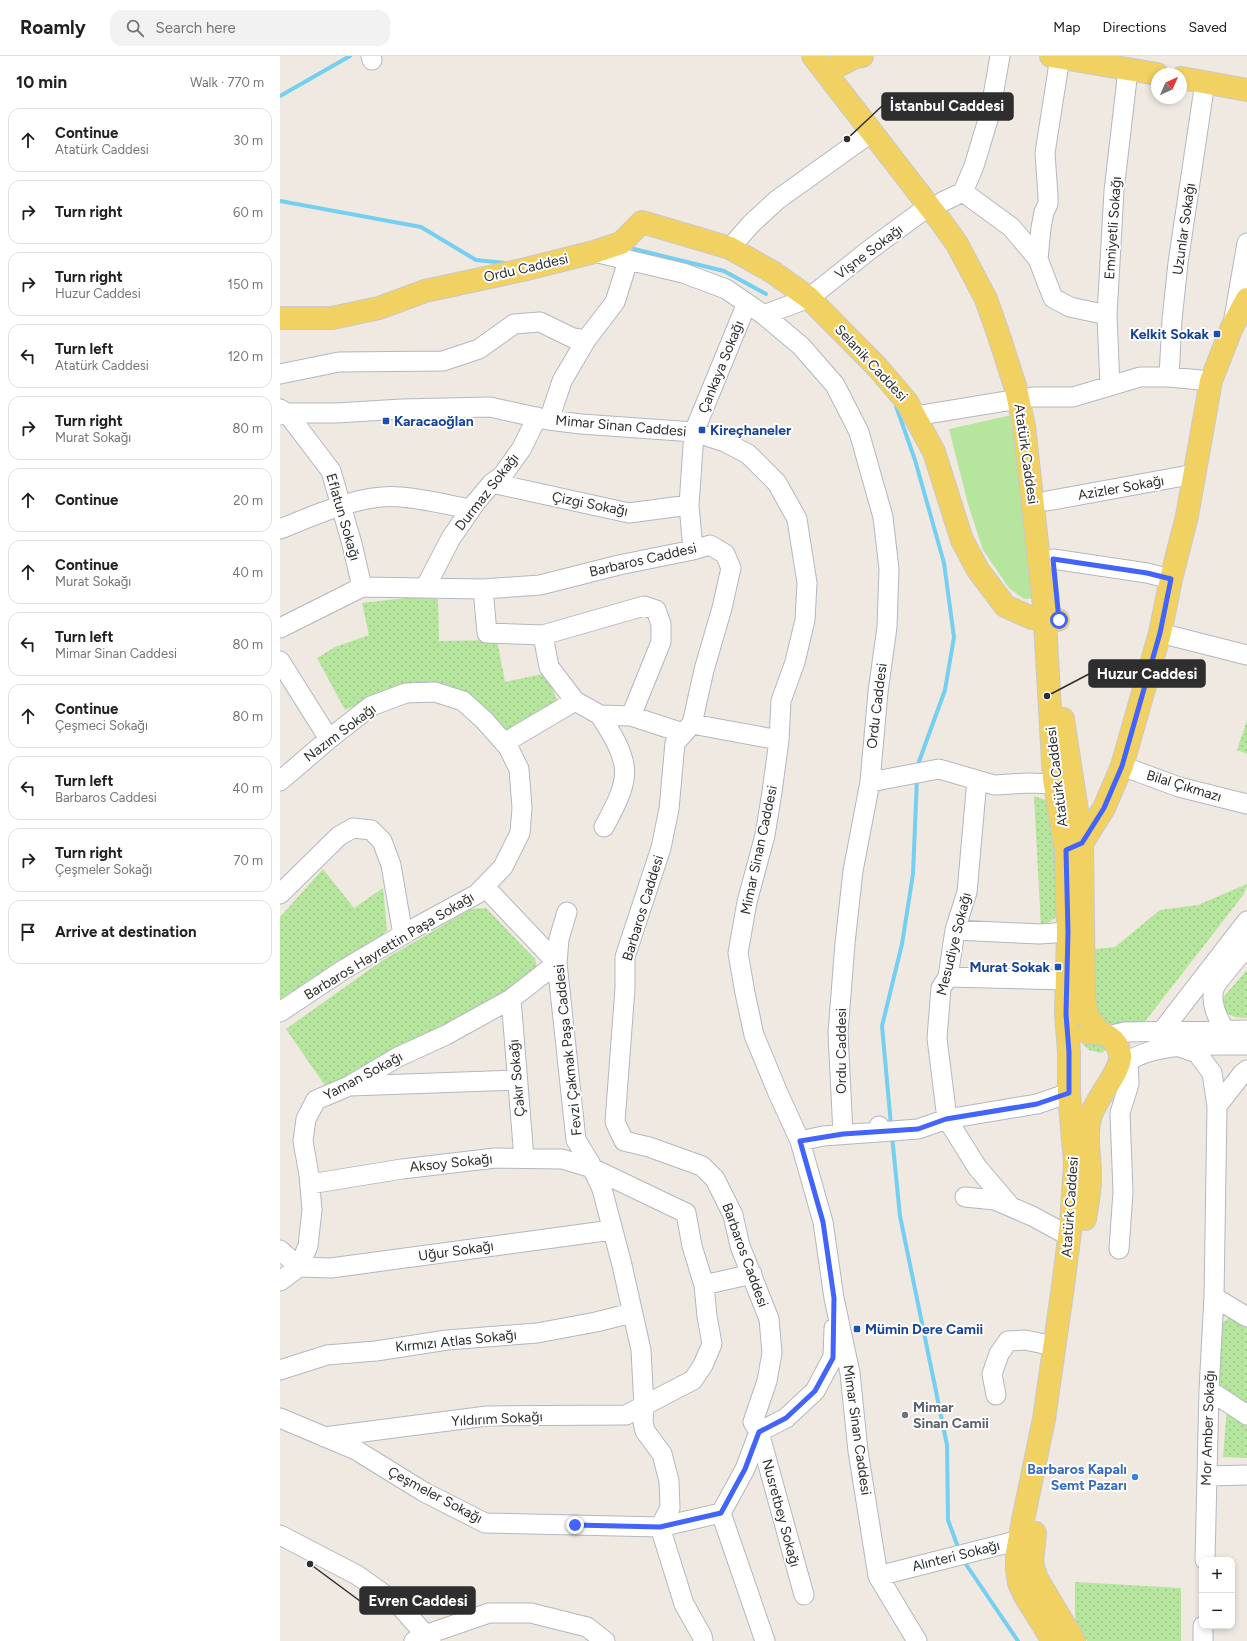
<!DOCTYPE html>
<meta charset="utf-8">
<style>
body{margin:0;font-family:Figtree,sans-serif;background:#f2f2f2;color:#202124}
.controls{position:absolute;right:12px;bottom:12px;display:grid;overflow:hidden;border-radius:8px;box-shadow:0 2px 6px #0003}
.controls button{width:36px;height:36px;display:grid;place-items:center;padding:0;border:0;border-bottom:1px solid #e0e0e0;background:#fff;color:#202124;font:20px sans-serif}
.compass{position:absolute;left:871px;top:12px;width:36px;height:36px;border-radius:50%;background:#fff;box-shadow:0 2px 6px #0003;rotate:45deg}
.stop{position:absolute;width:12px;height:12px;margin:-9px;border:3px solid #4264fb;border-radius:50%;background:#fff}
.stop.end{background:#4264fb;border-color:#fff;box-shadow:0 1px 4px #0008}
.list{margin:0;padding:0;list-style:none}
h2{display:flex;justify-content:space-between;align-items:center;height:52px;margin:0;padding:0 16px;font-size:17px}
h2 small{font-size:13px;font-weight:400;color:#757577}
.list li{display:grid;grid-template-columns:26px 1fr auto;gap:12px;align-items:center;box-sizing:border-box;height:64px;margin:0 8px 8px;padding:0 8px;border:1px solid #e0e0e0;border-radius:12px}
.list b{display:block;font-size:15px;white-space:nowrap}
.list p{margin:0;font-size:13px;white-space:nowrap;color:#757577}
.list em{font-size:13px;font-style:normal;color:#757577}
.icon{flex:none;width:22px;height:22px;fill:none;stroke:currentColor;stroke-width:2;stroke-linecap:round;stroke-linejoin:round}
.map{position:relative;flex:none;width:967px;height:1585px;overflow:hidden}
header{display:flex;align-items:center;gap:24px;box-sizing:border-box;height:56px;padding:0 20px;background:#fff;border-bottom:1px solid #e0e0e0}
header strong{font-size:19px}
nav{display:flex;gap:22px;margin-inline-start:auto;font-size:14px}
.search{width:280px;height:36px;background:#f2f2f2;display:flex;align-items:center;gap:10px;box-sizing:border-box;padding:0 14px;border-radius:12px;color:#757577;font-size:15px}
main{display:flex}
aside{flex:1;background:#fff}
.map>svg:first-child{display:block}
</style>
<header>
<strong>Roamly</strong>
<div class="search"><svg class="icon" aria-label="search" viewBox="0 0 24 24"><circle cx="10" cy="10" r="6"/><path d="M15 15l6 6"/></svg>Search here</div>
<nav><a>Map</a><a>Directions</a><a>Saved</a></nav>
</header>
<main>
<aside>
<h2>10 min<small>Walk · 770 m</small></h2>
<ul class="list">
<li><svg class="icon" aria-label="ahead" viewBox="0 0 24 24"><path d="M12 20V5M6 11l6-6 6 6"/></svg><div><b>Continue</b><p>Atatürk Caddesi</p></div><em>30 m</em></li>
<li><svg class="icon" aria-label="right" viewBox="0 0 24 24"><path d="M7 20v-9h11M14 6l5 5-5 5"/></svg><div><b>Turn right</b></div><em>60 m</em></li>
<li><svg class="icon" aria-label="right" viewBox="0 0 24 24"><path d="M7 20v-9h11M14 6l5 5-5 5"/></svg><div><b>Turn right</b><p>Huzur Caddesi</p></div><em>150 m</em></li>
<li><svg class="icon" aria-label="left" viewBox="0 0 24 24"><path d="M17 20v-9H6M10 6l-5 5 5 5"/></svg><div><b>Turn left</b><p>Atatürk Caddesi</p></div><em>120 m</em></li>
<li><svg class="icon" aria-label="right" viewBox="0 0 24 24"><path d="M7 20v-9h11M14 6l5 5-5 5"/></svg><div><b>Turn right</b><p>Murat Sokağı</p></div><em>80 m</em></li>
<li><svg class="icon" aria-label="ahead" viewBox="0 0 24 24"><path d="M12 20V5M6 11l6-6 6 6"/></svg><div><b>Continue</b></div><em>20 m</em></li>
<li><svg class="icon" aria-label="ahead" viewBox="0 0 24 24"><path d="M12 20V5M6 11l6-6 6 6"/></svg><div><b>Continue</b><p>Murat Sokağı</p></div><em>40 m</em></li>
<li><svg class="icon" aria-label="left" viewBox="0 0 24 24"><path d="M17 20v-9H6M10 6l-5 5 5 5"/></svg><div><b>Turn left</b><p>Mimar Sinan Caddesi</p></div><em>80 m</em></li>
<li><svg class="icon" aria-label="ahead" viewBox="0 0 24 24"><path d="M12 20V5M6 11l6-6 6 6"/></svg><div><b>Continue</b><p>Çeşmeci Sokağı</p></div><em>80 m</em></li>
<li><svg class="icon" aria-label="left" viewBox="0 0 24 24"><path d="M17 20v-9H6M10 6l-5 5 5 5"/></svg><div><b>Turn left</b><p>Barbaros Caddesi</p></div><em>40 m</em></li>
<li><svg class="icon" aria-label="right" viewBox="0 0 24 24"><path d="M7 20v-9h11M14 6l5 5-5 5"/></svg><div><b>Turn right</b><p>Çeşmeler Sokağı</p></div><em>70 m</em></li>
<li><svg class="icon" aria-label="arrive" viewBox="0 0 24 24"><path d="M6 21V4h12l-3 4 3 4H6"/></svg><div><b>Arrive at destination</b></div></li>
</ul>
</aside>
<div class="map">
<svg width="967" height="1585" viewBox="0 0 967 1585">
<defs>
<pattern id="grass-dots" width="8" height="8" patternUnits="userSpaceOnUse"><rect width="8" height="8" fill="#b6e59e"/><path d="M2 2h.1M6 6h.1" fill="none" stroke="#9dc588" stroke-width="1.8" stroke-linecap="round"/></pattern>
</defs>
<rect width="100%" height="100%" fill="#efe9e1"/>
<path fill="url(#grass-dots)" d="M134,541L158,543L159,585L217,584L225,626L267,617L278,647L228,676L192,640L153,627L112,634L65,654L37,602L55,591L89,579L82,547Z
M967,664V698L957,694Z
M754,740L774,747L781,858L761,871Z
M43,813L74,852L103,832L107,874L92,889L0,951V861Z
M967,828L964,838L856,977L821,997L809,994L800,985L806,894L835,891L880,854L918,849Z
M206,852L255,903L257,911L228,933L154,979L46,1031L6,973L103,904L191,853Z
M967,914V962L955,961L942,955L940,945Z
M950,1261L967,1271V1351L938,1332V1270Z
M947,1352L967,1365V1402L943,1401Z
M795,1526L901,1532V1585H807L795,1563Z"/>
<path fill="#b6e59e" d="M732,359L757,542L744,543L729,532L703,494L688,448L669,373Z"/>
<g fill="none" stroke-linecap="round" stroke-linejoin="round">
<path stroke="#75cff0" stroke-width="4" d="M0,40L70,0
M0,145L141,171L196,204L225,207
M354,193L444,215L486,238
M616,350L635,404L664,507L674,581L665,634L637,711
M611,1069L602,970L622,888L633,818L637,722
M612,1080L620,1160L667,1389L668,1464L679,1494
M683,1504L738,1585"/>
<defs>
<path id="minor" d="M91,0L92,4
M683,136L731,171L758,203L773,242L790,251L827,259
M662,146L683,136L694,110L710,57L720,0
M450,192L471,168L497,144L592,76
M314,196L403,217L446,233L484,259L521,290L555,329L579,376L603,461L609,513L607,571L598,636L590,726L573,815L565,887L558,977L563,1078
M758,203L761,172L764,156L768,148V140L765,97L780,1
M484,259L529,242L588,195L649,150
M954,262L967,187
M0,318L59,306L163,305L199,293L234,268L260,266L293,282L306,284
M889,321L892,264L898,207L925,26
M830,330L827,259L834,135L848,14
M752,341H793L860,321H889L931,325
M0,353L7,357L51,415L72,488L82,531
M0,359L7,357H56L122,353L210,351L269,364L301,368L414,376L445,386L468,398L497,427L517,463L527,527L525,564L515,606L501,645L499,684L492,736L485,779L467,846L458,897L465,937L474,979L498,1037L520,1085L543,1166L554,1242L570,1317L578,1395L598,1520L637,1585
M635,360L738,343
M269,364L282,325L306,284L335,246L348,205
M212,427L349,457L409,449
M767,445L915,418
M0,473C36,459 82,437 121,441C145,443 168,449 191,453
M413,494L409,449L414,376L467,247
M773,503L867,517L891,523
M145,532L171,482L196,446L212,427L222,420L242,392L257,361
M203,533L207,577L263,579L364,550L376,554L381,568V586L351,660
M0,572L82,531L203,533L260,529L339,509L413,494L430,489L445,498L451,512L442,552L424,614L412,668L395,687L389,753L381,792L345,901V932L335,1066L344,1085L369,1091L422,1110L435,1123L453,1159L460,1190L489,1263L492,1297L487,1325L473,1366L479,1376L524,1539
M880,577L967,599
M263,579L269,611L295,645L320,659L351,660L403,677L412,668L499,684
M0,605L49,683
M320,659C329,674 341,691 344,709C348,729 333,754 324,771
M224,687L295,645
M842,710L899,731L967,748
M697,724L687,836L675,874L668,921L661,932L657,982L667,1063L697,1111L731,1151
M0,725L49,683L91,650L126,637L155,636L183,645L204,664L228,691L239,713L242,752L240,777L223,811L197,838L129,875L63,914L0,956
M590,726L659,713L714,729L749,727L775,728
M0,838L59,780L73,772L91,774L102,785L111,809L123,879
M287,856L279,883L277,907L296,1084L310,1107L322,1133L342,1209L361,1294L364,1351L363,1366L365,1375L382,1398L389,1425L390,1452L380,1471L404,1548L422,1580L423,1585
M675,874L760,878L788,876
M668,921L788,924
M231,943L244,1102
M882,975L967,865
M945,975C938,962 930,948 934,933C936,926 961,898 967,890
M827,980L845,976L967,974
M900,991L917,997L932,1017L937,1050L962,1018L967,1014
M840,1012C867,984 930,990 967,989
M70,1030L236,1024
M599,1076L638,1073L667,1063L757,1048L789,1037
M520,1085L543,1080L599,1076V1070
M30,1128L122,1113L215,1102L282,1103L312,1112L406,1157L412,1190L424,1229L427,1260L432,1288L423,1309L413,1324L346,1359L207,1360L44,1381
M685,1141L715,1144L752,1160L789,1180
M839,1193L843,1136L840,1057L849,1028L848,1004
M0,1194L19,1211L51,1212L332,1174
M0,1225L19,1211L28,1190L32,1154L29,1119L23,1085L26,1063L36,1044L69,1030L118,1001L166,979L231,943L277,907L205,831
M424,1229L472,1218
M934,1241L967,1261
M0,1314L47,1299L96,1295L167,1284L257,1277L316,1266L352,1257
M929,1334L967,1359
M716,1339L712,1318L719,1298L728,1285L745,1284L774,1290
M0,1362L76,1394L144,1436L205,1467L380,1471L441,1457
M479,1376L465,1413L441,1457L485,1585
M479,1376L506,1362L535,1335L553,1301L554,1272
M927,1420L967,1419
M0,1479L77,1519L119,1549L151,1585
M925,1504L929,1334L934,1241L937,1050
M598,1520L740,1484L752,1486
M134,1585L145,1579L209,1557H251L307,1571L325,1585
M923,1585V1570"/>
<path id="major" d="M533,0L662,167L677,188L706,243L720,283L736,333L744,370L764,549L774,723L786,794L788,876L786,958L789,996V1037L795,1107L791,1167L783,1230L764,1363L743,1464L737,1497V1514L739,1527L745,1540L773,1585
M771,0L877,18
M546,16L575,1L582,0
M901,22L967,34
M0,262H52L99,252L145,235L242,214L314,196L341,187L362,166L450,192L494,217L529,242L598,312L627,346L654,396L682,484L698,514L725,550L752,562L778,564
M783,663L802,787L804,941L808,962L822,978
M796,790L802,787L824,752L842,710L880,577L891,523L907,460L931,325L952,271L967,243
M805,1163C807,1150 810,1136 810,1123C811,1102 804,1080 811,1059C817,1041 842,1014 840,999C838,983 823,974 808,977
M755,1477L752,1507L757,1523L794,1585"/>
</defs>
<use href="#minor" stroke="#b4b7c1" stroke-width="21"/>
<use href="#major" stroke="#c9c9c9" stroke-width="24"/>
<use href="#minor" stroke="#fff" stroke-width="19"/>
<use href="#major" stroke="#f2d163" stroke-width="22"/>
</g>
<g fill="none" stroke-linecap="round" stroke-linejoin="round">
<path stroke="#4264fb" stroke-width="5" d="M295,1469L380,1471L441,1457L465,1413L479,1376L506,1362L535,1335L553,1302L554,1242L543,1166L520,1085L563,1078L638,1073L666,1063L757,1048L789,1037V996L786,958L788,876L786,794L802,787L824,752L842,710L880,577L891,523L867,517L773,503L779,564"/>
</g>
<g fill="#1a4fb4" stroke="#fff" stroke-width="1.5">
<rect x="933" y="274" width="8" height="8" rx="2"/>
<rect x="102" y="361" width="8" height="8" rx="2"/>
<rect x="418" y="370" width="8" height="8" rx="2"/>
<rect x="774" y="907" width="8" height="8" rx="2"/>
<rect x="573" y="1269" width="8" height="8" rx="2"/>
</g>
<circle fill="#6b7280" stroke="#fff" stroke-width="1.5" cx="625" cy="1359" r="4"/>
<circle fill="#3f7fe0" stroke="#fff" stroke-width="1.5" cx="855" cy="1421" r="4"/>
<g text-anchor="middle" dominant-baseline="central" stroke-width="4" stroke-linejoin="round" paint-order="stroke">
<g font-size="14" fill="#2e2e2e" stroke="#fff">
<text transform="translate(833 172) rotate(-86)">Emniyetli Sokağı</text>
<text transform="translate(904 173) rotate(-82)">Uzunlar Sokağı</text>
<text transform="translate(589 196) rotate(-37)">Vişne Sokağı</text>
<text transform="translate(246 212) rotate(-13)">Ordu Caddesi</text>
<text transform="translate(591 307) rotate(47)">Selanik Caddesi</text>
<text transform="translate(441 311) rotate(-68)">Çankaya Sokağı</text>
<text transform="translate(341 370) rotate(5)">Mimar Sinan Caddesi</text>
<text transform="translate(746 398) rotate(82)">Atatürk Caddesi</text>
<text transform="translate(841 432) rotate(-10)">Azizler Sokağı</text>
<text transform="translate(207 436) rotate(-52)">Durmaz Sokağı</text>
<text transform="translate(310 448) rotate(11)">Çizgi Sokağı</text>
<text transform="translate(63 461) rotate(74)">Eflatun Sokağı</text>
<text transform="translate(363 504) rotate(-13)">Barbaros Caddesi</text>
<text transform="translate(597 650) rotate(-83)">Ordu Caddesi</text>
<text transform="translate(60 677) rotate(-37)">Nazım Sokağı</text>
<text transform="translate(777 721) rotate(-97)">Atatürk Caddesi</text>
<text transform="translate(904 730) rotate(17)">Bilal Çıkmazı</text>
<text transform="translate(479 794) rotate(-78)">Mimar Sinan Caddesi</text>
<text transform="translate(363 852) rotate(-73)">Barbaros Caddesi</text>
<text transform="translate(674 888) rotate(-76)">Mesudiye Sokağı</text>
<text transform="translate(109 890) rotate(-31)">Barbaros Hayrettin Paşa Sokağı</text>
<text transform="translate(288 994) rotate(-96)">Fevzi Çakmak Paşa Caddesi</text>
<text transform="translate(561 995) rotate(-90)">Ordu Caddesi</text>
<text transform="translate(83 1020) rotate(-28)">Yaman Sokağı</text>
<text transform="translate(237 1022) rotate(-95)">Çakır Sokağı</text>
<text transform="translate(171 1107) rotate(-6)">Aksoy Sokağı</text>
<text transform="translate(790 1151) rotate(-86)">Atatürk Caddesi</text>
<text transform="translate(176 1195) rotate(-8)">Uğur Sokağı</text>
<text transform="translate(465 1199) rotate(70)">Barbaros Caddesi</text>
<text transform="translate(176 1285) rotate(-6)">Kırmızı Atlas Sokağı</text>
<text transform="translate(217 1363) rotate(-3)">Yıldırım Sokağı</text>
<text transform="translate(928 1372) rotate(-88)">Mor Amber Sokağı</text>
<text transform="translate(577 1374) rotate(82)">Mimar Sinan Caddesi</text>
<text transform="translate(155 1439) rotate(28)">Çeşmeler Sokağı</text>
<text transform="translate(501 1457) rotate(75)">Nusretbey Sokağı</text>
<text transform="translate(676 1500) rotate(-14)">Alınteri Sokağı</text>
</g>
<g font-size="14" font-weight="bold" fill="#164399" stroke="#fff" text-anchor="start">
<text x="929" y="278" text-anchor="end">Kelkit Sokak</text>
<text x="114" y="365">Karacaoğlan</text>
<text x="430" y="374">Kireçhaneler</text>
<text x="770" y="911" text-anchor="end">Murat Sokak</text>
<text x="585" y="1273">Mümin Dere Camii</text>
</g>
<g font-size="14" font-weight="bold" fill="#5b616d" stroke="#fff" text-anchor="start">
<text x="633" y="1351">Mimar<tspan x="633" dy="16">Sinan Camii</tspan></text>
</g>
<g font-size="14" font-weight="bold" fill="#366cbe" stroke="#fff" text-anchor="end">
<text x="847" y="1413">Barbaros Kapalı<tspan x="847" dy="16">Semt Pazarı</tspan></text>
</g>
</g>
<path fill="none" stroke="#2e2e2e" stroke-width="1.5" d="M567 83L602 50M767 640L809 618M30 1508L80 1545"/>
<g fill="#2e2e2e" stroke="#fff" stroke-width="1.5">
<circle cx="567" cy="83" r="4"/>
<circle cx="767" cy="640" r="4"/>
<circle cx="30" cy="1508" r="4"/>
</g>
<g fill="#2e2e2e" stroke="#2e2e2e" stroke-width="1.5">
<rect x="602" y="37" width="131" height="27" rx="4"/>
<rect x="809" y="604" width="116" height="27" rx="4"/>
<rect x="80" y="1531" width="115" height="27" rx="4"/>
</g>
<g font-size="15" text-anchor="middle" font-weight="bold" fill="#fff">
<text x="667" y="55">İstanbul Caddesi̇</text>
<text x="867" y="623">Huzur Caddesi</text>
<text x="138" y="1550">Evren Caddesi</text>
</g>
</svg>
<div class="controls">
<button>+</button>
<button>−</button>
</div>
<svg class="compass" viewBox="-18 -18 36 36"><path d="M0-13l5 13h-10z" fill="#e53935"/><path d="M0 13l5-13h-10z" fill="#757577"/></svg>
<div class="stop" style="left:779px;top:564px"></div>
<div class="stop end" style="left:295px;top:1469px"></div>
</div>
</main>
